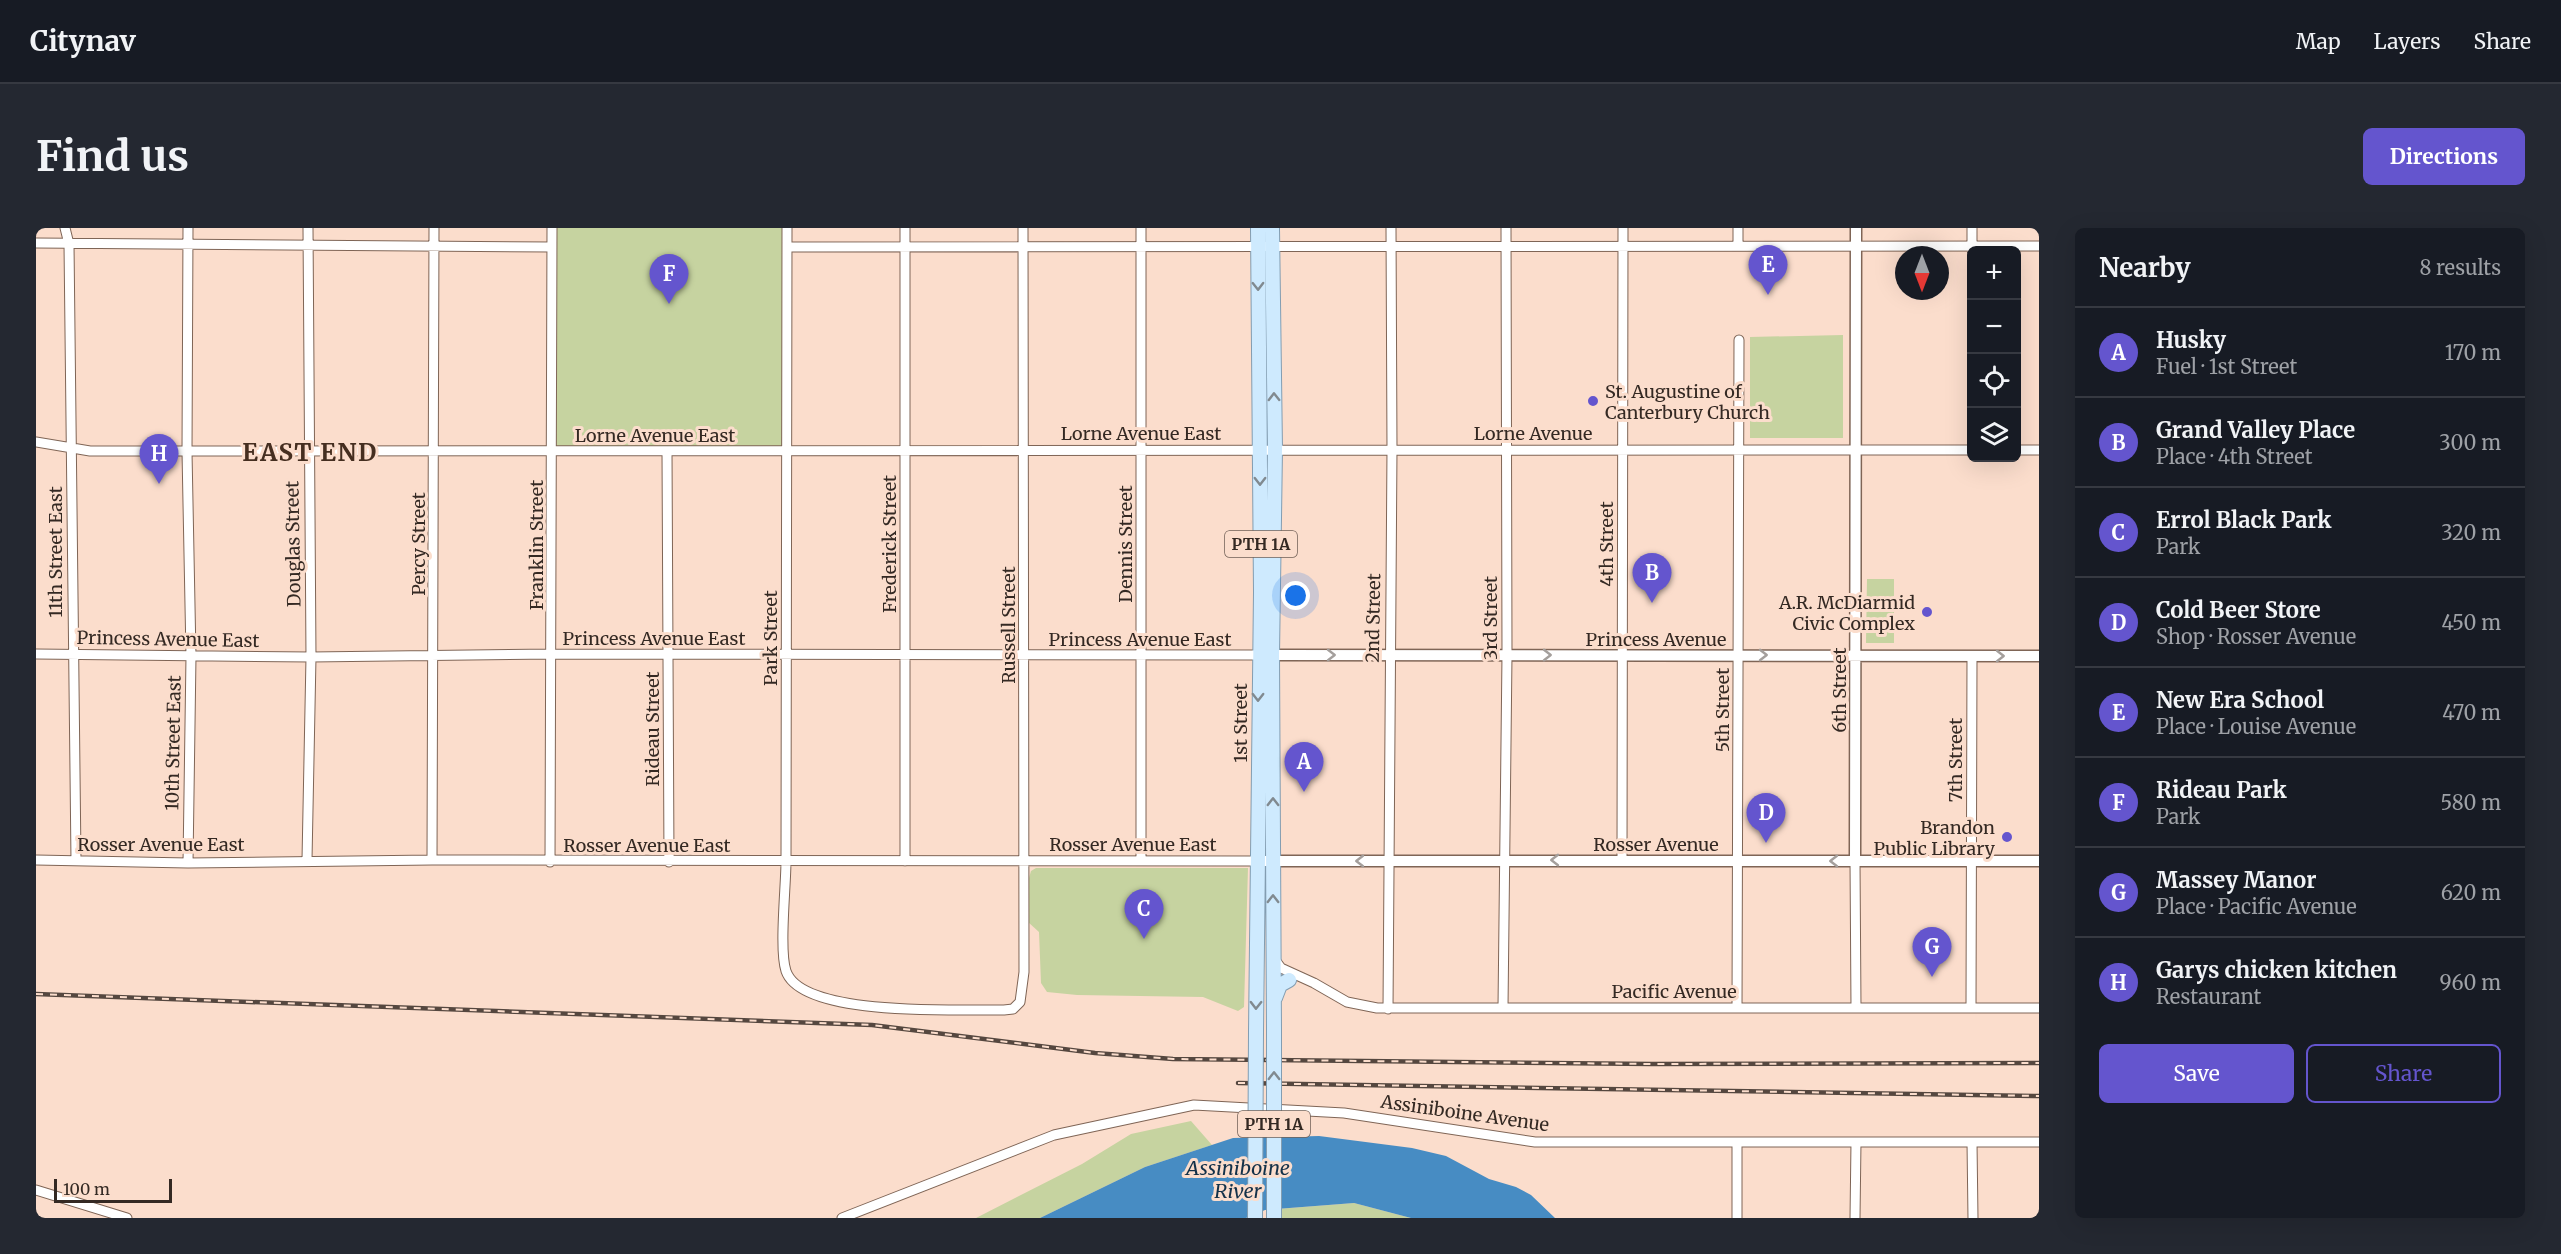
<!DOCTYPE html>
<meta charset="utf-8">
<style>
body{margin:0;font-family:Merriweather,serif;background:#242831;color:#f1f3f6}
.controls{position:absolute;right:18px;top:18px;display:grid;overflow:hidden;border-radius:9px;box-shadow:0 6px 24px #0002}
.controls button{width:54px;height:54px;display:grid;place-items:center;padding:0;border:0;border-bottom:2px solid #363941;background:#171b24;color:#f1f3f6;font:30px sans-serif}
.compass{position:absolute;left:1859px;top:18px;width:54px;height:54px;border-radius:50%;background:#171b24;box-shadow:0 6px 24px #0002;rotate:180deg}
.scale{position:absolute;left:18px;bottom:15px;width:118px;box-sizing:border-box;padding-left:6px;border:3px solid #342923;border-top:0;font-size:16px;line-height:21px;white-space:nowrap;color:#342923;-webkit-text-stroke:4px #fbddcc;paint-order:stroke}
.you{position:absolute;left:1260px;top:368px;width:21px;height:21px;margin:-15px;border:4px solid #fff;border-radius:50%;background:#1a73e8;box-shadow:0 0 0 9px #1a73e833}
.badge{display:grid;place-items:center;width:39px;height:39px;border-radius:50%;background:#6455ce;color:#fff;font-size:20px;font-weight:700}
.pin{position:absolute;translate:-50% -50px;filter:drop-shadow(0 2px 3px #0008)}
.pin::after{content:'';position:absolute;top:32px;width:21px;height:18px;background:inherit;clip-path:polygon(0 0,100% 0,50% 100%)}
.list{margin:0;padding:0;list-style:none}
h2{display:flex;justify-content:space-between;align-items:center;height:78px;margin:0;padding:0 24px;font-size:26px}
h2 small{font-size:20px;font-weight:400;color:#9ea1a6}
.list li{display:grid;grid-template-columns:39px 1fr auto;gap:18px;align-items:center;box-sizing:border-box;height:90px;padding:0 24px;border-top:2px solid #363941}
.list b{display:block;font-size:22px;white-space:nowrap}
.list p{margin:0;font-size:20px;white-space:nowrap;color:#9ea1a6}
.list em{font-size:20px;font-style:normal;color:#9ea1a6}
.actions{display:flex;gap:12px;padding:18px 24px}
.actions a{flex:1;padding:14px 0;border:2px solid #6455ce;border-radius:9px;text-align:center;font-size:21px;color:#6455ce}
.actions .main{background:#6455ce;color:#fff}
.icon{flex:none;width:33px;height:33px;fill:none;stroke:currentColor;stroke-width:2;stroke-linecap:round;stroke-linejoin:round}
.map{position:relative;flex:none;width:2003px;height:990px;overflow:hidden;border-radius:9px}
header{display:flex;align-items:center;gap:36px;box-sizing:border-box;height:84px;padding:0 30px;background:#171b24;border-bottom:2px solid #363941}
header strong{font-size:28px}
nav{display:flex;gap:33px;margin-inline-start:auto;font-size:21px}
.intro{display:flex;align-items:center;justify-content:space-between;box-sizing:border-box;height:144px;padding:0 36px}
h1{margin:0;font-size:42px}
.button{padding:15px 27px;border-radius:9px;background:#6455ce;color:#fff;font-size:21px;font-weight:700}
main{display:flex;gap:36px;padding:0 36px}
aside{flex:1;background:#171b24;border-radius:9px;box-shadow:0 6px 24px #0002}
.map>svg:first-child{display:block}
</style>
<header>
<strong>Citynav</strong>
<nav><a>Map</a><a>Layers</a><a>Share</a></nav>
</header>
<div class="intro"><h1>Find us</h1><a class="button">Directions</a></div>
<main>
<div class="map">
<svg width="2003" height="990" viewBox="0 0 2003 990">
<rect width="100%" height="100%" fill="#fbddcc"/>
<path fill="#c6d3a0" d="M515,0H751L750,223H516Z
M1807,107V210H1714V109Z
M1831,351H1858V415H1830Z
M1000,640H1212L1208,779L1202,783L1167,769L1041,767L1011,764L1005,755L1003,704L992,694L993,650L995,643Z
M1155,893L1176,917L1109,939L1004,990H940L1046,936L1095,906Z
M1318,975L1375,990H1241V981Z"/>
<path fill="#478cc3" d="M1283,908L1376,920L1410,928L1453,951L1480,959L1495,967L1519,990H1375L1318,975L1229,982L1210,990H1004L1109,939L1197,910Z"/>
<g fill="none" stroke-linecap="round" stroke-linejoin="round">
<defs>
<path id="minor" d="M29,0L33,16L40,632
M152,0L151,224L155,428L152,635
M751,0L750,633C750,658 743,722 750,743C766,790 925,781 968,782L977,781L984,774L988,744L987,0
M1936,0V22
M0,15L516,19
M1702,18V0
M751,19L2003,18
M0,214L54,223L1936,222
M1980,222H2003
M631,223L633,634
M0,426L275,429L516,426L1222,427
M0,632L152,635L396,632L1222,633
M271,632L275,429L272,0
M396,632L398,0
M1586,632L1587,0
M869,633V0
M1105,633V0
M1819,633L1820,780
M514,634L516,0
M1239,732L1245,740L1278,755L1311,774L1341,780H2003
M1467,780L1471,427L1470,0
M1701,780L1703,112
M1935,780L1936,428
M1352,781L1356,221L1355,0
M1701,914V990
M1936,914L1937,990
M0,962L91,990
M806,990L1018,907L1158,877L1308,885L1499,914H2003
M1819,990L1820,914"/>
<path id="tertiary" d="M1228,427L2003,428
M1222,633H2003
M1819,633L1820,0"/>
<path id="primary" d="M1236,0L1239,221L1236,427L1238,802
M1239,770L1244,757L1253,752
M1220,804L1225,364L1222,0"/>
</defs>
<use href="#minor" stroke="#7f6556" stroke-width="11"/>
<use href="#tertiary" stroke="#7f6556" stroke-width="13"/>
<use href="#primary" stroke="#839db1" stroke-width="16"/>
<use href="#minor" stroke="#fff" stroke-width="9"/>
<use href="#tertiary" stroke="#fff" stroke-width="10"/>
<use href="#primary" stroke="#ceeafe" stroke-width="14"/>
<defs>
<path id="rail" d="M0,766L836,797L1059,825L1137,831L1616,836L2003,835
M1202,855L2003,868"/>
</defs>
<use href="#rail" stroke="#55473f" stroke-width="4.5"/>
<use href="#rail" stroke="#fbddcc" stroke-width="2" stroke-dasharray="7" stroke-linecap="butt"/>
<defs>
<path id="primary-bridge" d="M1238,802V990
M1219,990L1220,804"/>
</defs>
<use href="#primary-bridge" stroke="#839db1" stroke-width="16" stroke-linecap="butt"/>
<use href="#primary-bridge" stroke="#ceeafe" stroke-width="14"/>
</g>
<defs><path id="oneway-chevron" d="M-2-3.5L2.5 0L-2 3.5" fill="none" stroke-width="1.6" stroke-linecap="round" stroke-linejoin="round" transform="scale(1.5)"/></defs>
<g stroke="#818a90">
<use href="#oneway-chevron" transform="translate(1222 58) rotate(89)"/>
<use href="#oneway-chevron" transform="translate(1238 169) rotate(-91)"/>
<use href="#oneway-chevron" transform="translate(1224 253) rotate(90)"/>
<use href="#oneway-chevron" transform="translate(1222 469) rotate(90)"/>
<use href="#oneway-chevron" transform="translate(1237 574) rotate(-90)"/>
<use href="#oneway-chevron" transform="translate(1237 671) rotate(-90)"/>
<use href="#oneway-chevron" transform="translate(1220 777) rotate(91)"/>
<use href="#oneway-chevron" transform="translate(1238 848) rotate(-90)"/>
</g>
<g stroke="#a49f9c">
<use href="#oneway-chevron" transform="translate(1295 427)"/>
<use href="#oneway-chevron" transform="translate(1511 427)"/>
<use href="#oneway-chevron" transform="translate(1727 427)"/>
<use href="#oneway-chevron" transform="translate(1964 428)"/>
<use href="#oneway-chevron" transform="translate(1519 632) rotate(-180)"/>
<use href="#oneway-chevron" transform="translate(1324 633) rotate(180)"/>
<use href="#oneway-chevron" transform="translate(1798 633) rotate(-180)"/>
</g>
<g fill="#6455ce" stroke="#fbddcc" stroke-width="2">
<circle cx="1557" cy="173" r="6"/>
<circle cx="1891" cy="384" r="6"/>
<circle cx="1971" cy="609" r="6"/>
</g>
<g text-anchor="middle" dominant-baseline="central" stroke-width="6" stroke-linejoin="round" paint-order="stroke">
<g fill="#fbddcc" stroke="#705f56" stroke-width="1.5">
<rect x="1189" y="303" width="72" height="26" rx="4.5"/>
<rect x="1202" y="883" width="72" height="26" rx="4.5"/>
</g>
<g font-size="16" font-weight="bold" fill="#342923">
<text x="1225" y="316">PTH 1A</text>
<text x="1238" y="896">PTH 1A</text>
</g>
<g font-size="18" fill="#342923" stroke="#fbddcc" text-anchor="end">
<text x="1569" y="163" text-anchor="start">St. Augustine of<tspan x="1569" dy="21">Canterbury Church</tspan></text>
<text x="1879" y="374">A.R. McDiarmid<tspan x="1879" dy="21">Civic Complex</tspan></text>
<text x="1959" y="599">Brandon<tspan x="1959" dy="21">Public Library</tspan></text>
</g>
<g font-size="18" fill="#342923" stroke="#fbddcc">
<text x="1105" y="205">Lorne Avenue East</text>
<text x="1497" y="205">Lorne Avenue</text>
<text x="619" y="207">Lorne Avenue East</text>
<text transform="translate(257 316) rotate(-91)">Douglas Street</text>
<text transform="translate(382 316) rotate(-90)">Percy Street</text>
<text transform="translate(853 316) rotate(-90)">Frederick Street</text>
<text transform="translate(1089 316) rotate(-90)">Dennis Street</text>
<text transform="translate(1570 316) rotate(-90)">4th Street</text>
<text transform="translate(500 317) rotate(-90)">Franklin Street</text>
<text transform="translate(19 324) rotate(-90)">11th Street East</text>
<text transform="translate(1337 390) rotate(-89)">2nd Street</text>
<text transform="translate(1454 390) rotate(-90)">3rd Street</text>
<text transform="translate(972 397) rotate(-90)">Russell Street</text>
<text x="618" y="410">Princess Avenue East</text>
<text transform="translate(734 410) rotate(-90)">Park Street</text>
<text transform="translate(132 411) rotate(1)">Princess Avenue East</text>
<text x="1104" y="411">Princess Avenue East</text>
<text x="1620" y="411">Princess Avenue</text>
<text transform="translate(1803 462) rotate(-90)">6th Street</text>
<text transform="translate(1686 482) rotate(-90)">5th Street</text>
<text transform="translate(1204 495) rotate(-90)">1st Street</text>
<text transform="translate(616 501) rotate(-90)">Rideau Street</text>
<text transform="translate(137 515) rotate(-89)">10th Street East</text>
<text transform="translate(1919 532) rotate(-90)">7th Street</text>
<text x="125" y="616">Rosser Avenue East</text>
<text x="1097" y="616">Rosser Avenue East</text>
<text x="1620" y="616">Rosser Avenue</text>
<text x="611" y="617">Rosser Avenue East</text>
<text x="1638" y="763">Pacific Avenue</text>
<text transform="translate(1429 885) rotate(8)">Assiniboine Avenue</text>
</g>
<g font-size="20" font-style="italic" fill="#133149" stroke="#fbddcc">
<text x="1202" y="939">Assiniboine<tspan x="1202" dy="23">River</tspan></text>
</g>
<g font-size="24" font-weight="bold" letter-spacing="1.5" fill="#452e20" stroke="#fbddcc">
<text x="274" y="224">EAST END</text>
</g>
</g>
</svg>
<div class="controls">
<button>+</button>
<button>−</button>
<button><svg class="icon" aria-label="locate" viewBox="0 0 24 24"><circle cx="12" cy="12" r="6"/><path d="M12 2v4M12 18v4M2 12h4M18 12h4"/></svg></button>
<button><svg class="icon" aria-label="layers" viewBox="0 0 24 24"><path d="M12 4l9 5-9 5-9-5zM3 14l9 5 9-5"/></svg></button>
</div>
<svg class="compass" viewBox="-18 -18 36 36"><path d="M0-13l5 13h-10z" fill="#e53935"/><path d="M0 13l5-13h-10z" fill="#9ea1a6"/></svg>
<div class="scale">100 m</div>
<div class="you"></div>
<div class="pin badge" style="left:1268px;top:564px">A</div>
<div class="pin badge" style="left:1616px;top:375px">B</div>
<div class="pin badge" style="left:1108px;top:711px">C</div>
<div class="pin badge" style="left:1730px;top:615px">D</div>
<div class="pin badge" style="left:1732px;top:67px">E</div>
<div class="pin badge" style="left:633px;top:76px">F</div>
<div class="pin badge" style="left:1896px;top:749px">G</div>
<div class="pin badge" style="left:123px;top:256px">H</div>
</div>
<aside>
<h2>Nearby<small>8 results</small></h2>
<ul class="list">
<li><span class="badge">A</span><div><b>Husky</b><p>Fuel · 1st Street</p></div><em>170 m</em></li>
<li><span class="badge">B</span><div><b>Grand Valley Place</b><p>Place · 4th Street</p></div><em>300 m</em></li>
<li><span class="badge">C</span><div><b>Errol Black Park</b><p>Park</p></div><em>320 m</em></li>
<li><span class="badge">D</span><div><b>Cold Beer Store</b><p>Shop · Rosser Avenue</p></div><em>450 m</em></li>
<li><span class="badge">E</span><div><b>New Era School</b><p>Place · Louise Avenue</p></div><em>470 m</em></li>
<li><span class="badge">F</span><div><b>Rideau Park</b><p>Park</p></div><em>580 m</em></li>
<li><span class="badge">G</span><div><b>Massey Manor</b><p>Place · Pacific Avenue</p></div><em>620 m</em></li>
<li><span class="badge">H</span><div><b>Garys chicken kitchen</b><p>Restaurant</p></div><em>960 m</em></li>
</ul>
<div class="actions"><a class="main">Save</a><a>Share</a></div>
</aside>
</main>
